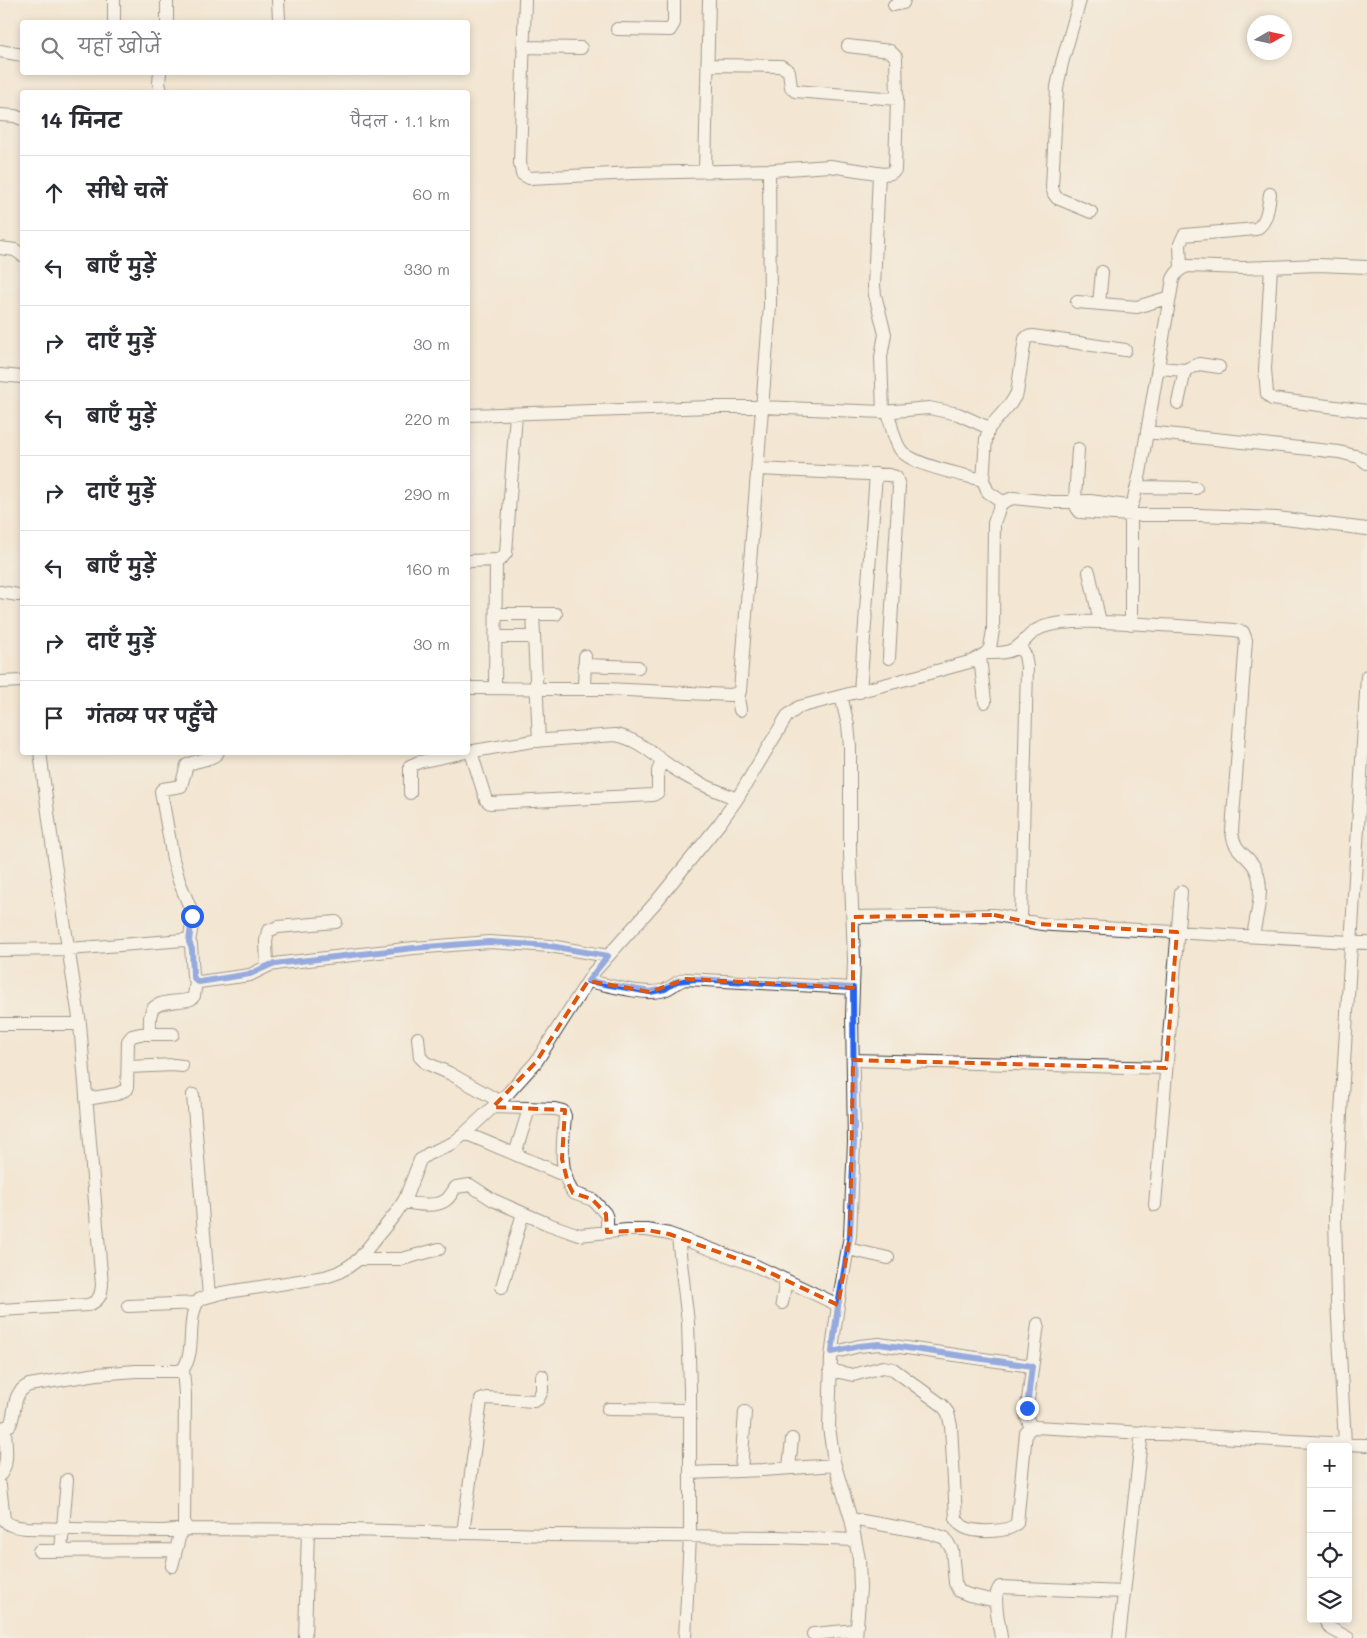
<!DOCTYPE html>
<html lang="hi">
<meta charset="utf-8">
<style>
body{margin:0;font-family:Mali,"Playpen Sans Deva",sans-serif;background:#f2f2f3;color:#2b2b33}
.controls{position:absolute;right:15px;bottom:15px;display:grid;overflow:hidden;border-radius:5px;box-shadow:0 2px 8px #0003}
.controls button{width:45px;height:45px;display:grid;place-items:center;padding:0;border:0;border-bottom:1px solid #e1e1e2;background:#fff;color:#2b2b33;font:25px sans-serif}
.compass{position:absolute;left:1247px;top:15px;width:45px;height:45px;border-radius:50%;background:#fff;box-shadow:0 2px 8px #0003;rotate:81deg}
.stop{position:absolute;width:15px;height:15px;margin:-11px;border:4px solid #2563eb;border-radius:50%;background:#fff}
.stop.end{background:#2563eb;border-color:#fff;box-shadow:0 1px 5px #0008}
.list{margin:0;padding:0;list-style:none}
h2{display:flex;justify-content:space-between;align-items:center;height:65px;margin:0;padding:0 20px;font-size:21px}
h2 small{font-size:16px;font-weight:400;color:#7c7c81}
.list li{display:grid;grid-template-columns:32px 1fr auto;gap:15px;align-items:center;box-sizing:border-box;height:75px;padding:0 20px;border-top:1px solid #e1e1e2}
.list b{display:block;font-size:19px;white-space:nowrap}
.list em{font-size:16px;font-style:normal;color:#7c7c81}
.icon{flex:none;width:28px;height:28px;fill:none;stroke:currentColor;stroke-width:2;stroke-linecap:round;stroke-linejoin:round}
.map{position:relative;flex:none;width:1367px;height:1638px;overflow:hidden}
.search{position:absolute;background:#fff;box-shadow:0 2px 8px #0003;left:20px;top:20px;width:450px;height:55px;display:flex;align-items:center;gap:12px;box-sizing:border-box;padding:0 18px;border-radius:5px;color:#7c7c81;font-size:19px}
.panel{position:absolute;background:#fff;box-shadow:0 2px 8px #0003;left:20px;top:90px;width:450px;height:665px;border-radius:5px}
.map>svg:first-child{display:block}
</style>
<div class="map">
<svg width="1367" height="1638" viewBox="0 0 1367 1638">
<rect width="100%" height="100%" fill="#f6f6f2"/>
<filter id="ink" filterUnits="userSpaceOnUse"><feTurbulence type="fractalNoise" baseFrequency=".02" numOctaves="2"/><feDisplacementMap in="SourceGraphic" scale="10" xChannelSelector="R" yChannelSelector="G"/><feConvolveMatrix kernelMatrix="1 2 1 2 8 2 1 2 1" color-interpolation-filters="sRGB"/></filter>
<filter id="wash" filterUnits="userSpaceOnUse"><feTurbulence type="fractalNoise" baseFrequency=".0096" numOctaves="4" result="noise"/><feDisplacementMap in="SourceGraphic" scale="20" xChannelSelector="R" yChannelSelector="G"/><feGaussianBlur stdDeviation="1.12" result="paint"/><feColorMatrix in="noise" values="0 0 0 0 0 0 0 0 0 0 0 0 0 0 0 0 0 1.4 0 .05"/><feComposite in="paint" operator="in"/></filter>
<g filter="url(#wash)">
<rect width="100%" height="100%" fill="#f3e6d2"/>
</g>
<g filter="url(#ink)">
<g fill="none" stroke-linecap="round" stroke-linejoin="round">
<defs>
<path id="minor" d="M114,0V22
M278,0L279,19
M525,0L520,163L522,174L529,178L634,173L773,170L830,166L884,174L891,173L895,170L897,99L896,57L890,51L848,46
M1080,0L1062,63L1057,87L1052,187L1054,194L1057,198L1091,212
M894,5L903,3L904,0
M167,22V0
M617,29L670,30L674,23V0
M523,47L581,48
M0,51L22,55
M708,65L781,66L789,71L791,87L795,91L897,99
M160,72L159,83L161,92
M0,115L15,116L22,119
M705,171L709,0
M879,174L874,286L875,295L885,334L881,357L883,412
M0,248L15,250L22,255
M1271,267L1265,369L1267,394L1272,399L1367,411
M1181,268L1180,244L1184,235L1256,229C1268,222 1268,206 1270,194
M1077,302L1137,307L1170,297
M1099,304L1102,272
M1158,368L1185,370L1199,364L1219,367
M0,375L22,377
M1178,403L1185,370
M888,412C891,424 893,438 900,449C910,465 964,475 983,480
M468,415L711,407H762L883,412L929,408L958,414L989,428
M1147,432L1339,452L1359,457L1367,463
M1078,449L1075,500L1077,508L1080,512L1132,515H1199L1277,518L1367,529
M758,469L889,475L896,477L899,486L889,658
M1137,487L1196,488
M1003,502L988,492L983,480L986,439L989,428L1011,403L1017,393L1025,339L1027,337L1033,336L1125,350
M468,561L496,560L501,559L506,553L516,414
M1089,572L1100,622
M0,592L18,595
M496,614H556
M533,614L539,741
M1131,624V507
M496,637H534
M1019,646L1025,655L1027,667L1021,920
M986,653C995,653 1004,654 1012,650C1028,643 1027,630 1050,625C1075,620 1101,622 1126,623C1162,625 1198,627 1234,630L1243,632L1246,640L1232,831C1233,853 1249,854 1256,870C1265,889 1256,916 1253,936
M980,657L985,702
M584,665L638,667
M0,682L22,681
M468,688L606,689L730,695L738,693L740,691L770,306L769,170
M495,688L496,560
M584,689L585,656
M860,692L876,474
M841,696L848,725L850,746V852L854,960L852,1016L854,1142L850,1236L838,1305L831,1357L829,1427L834,1462L851,1519L859,1559L860,1589L856,1638
M740,710L738,698L740,691
M468,752L533,741L615,735C641,739 658,760 681,773C698,784 718,791 737,799
M471,752L486,800L490,803L653,795L658,792V771L662,761
M410,793V766L419,762L466,752
M853,917L994,915C1014,917 1032,924 1052,925L1367,943
M189,942L192,925L191,910L179,881L173,859L161,791L163,789L181,786L187,765C196,760 213,760 218,752
M0,950L69,949L184,940L189,942L191,945L193,976L196,981L199,982L250,975L270,965L282,963L414,948L489,942L550,946L608,956
M267,966L266,941L268,931L278,927L336,922
M588,981C608,985 641,995 661,991C671,989 676,981 686,979L853,988
M0,1024H80
M150,1034C150,1027 149,1019 151,1013C154,999 180,1003 191,999L194,996L196,981
M418,1038L420,1057L426,1063L449,1073L499,1101
M853,1060L1166,1068
M129,1067L174,1065L182,1066
M193,1095L209,1296
M86,1099L117,1094L127,1089L128,1041L132,1036L140,1034H173
M493,1107L555,1109L563,1111L565,1116C563,1142 558,1170 573,1193L593,1200L605,1213L607,1218V1232
M465,1133L566,1176
M515,1154L529,1109
M403,1202C415,1204 436,1208 446,1200C450,1197 453,1191 456,1187L470,1185L493,1200L548,1224L579,1235L627,1230H647L669,1234L754,1265L838,1305
M1155,1205L1181,892
M678,1237L688,1322L690,1389V1536L685,1638
M848,1249L888,1258
M359,1259H402L439,1249
M502,1287L523,1213
M782,1303L786,1280
M128,1306L197,1303
M0,1310L88,1305C99,1301 101,1296 102,1285L80,1024L54,857L40,752
M832,1353L859,1346L879,1344L1032,1366
M183,1369L185,1394L184,1524L188,1529L348,1530L551,1535L777,1537L855,1540
M830,1370L853,1375L883,1367L893,1369L942,1405L948,1413L951,1426L956,1518C958,1522 960,1525 964,1527C975,1533 1009,1533 1017,1523L1026,1433L1031,1428L1035,1427L1367,1445
M608,1409L690,1410
M1031,1428L1026,1415L1038,1324
M0,1429L10,1425C17,1410 11,1393 29,1385L97,1374L136,1371H178L183,1369C197,1351 185,1316 200,1299L221,1293L325,1277L337,1273L348,1267L359,1259L396,1213L405,1199L420,1160L428,1154L453,1143L463,1135L509,1092L536,1062L593,973L656,902L720,823L737,799L787,716L799,707L922,675L973,661L986,653L990,648L993,630L994,523L1000,506L1003,502L1013,498L1052,502L1090,501L1127,506L1133,502L1140,473L1173,279C1177,271 1180,269 1188,266L1243,268L1318,265L1367,267
M1345,1443L1337,1301L1335,1215L1367,676
M789,1468L792,1439
M741,1471L745,1412
M690,1473L763,1470L835,1465
M0,1475C10,1465 5,1441 5,1428
M0,1486L4,1519C9,1527 18,1527 27,1528L163,1531L188,1529
M851,1519L930,1533L945,1538L952,1550L955,1583L959,1591L969,1595L996,1601
M463,1533L481,1400L487,1398L534,1401L538,1399L542,1391V1376
M39,1551L173,1550
M61,1551L67,1480
M172,1566L181,1530
M1324,1619L1330,1628L1348,1638
M813,1634L856,1630
M305,1638L308,1529
M1001,1638C1000,1626 991,1596 1000,1587L1124,1592
M1119,1638L1142,1432"/>
</defs>
<use href="#minor" stroke="#3c3a37" stroke-width="14"/>
<use href="#minor" stroke="#fff" stroke-width="12"/>
</g>
</g>
<g fill="none" stroke-linecap="round" stroke-linejoin="round" filter="url(#ink)">
<path stroke="#2563eb" stroke-width="6" d="M192,916L189,942L192,949L193,976L196,981L199,982L250,974L270,965L282,963L414,948L489,942L550,946L608,956L588,981L650,992L665,989L677,981L696,979L853,988L854,1142L850,1236L838,1306L832,1352L859,1346L879,1344L1032,1366L1027,1408"/>
</g>
<path d="M0 0H1367V1638H0ZM994,915L1037,924L1177,932L1166,1068L853,1060L850,1236L838,1305L754,1265L669,1234L647,1230L607,1232L606,1214L592,1199L573,1193L568,1183L562,1159L565,1110L493,1107L536,1062L588,981L650,992L686,979L853,988V917Z" fill="#f3e6d2" fill-opacity=".55" fill-rule="evenodd"/>
<path fill="none" stroke="#de560d" stroke-width="4" stroke-dasharray="10 6" stroke-linejoin="round" d="M994,915L1037,924L1177,932L1166,1068L853,1060L850,1236L838,1305L754,1265L669,1234L647,1230L607,1232L606,1214L592,1199L573,1193L568,1183L562,1159L565,1110L493,1107L536,1062L588,981L650,992L686,979L853,988V917Z"/>
</svg>
<div class="controls">
<button>+</button>
<button>−</button>
<button><svg class="icon" aria-label="locate" viewBox="0 0 24 24"><circle cx="12" cy="12" r="6"/><path d="M12 2v4M12 18v4M2 12h4M18 12h4"/></svg></button>
<button><svg class="icon" aria-label="layers" viewBox="0 0 24 24"><path d="M12 4l9 5-9 5-9-5zM3 14l9 5 9-5"/></svg></button>
</div>
<svg class="compass" viewBox="-18 -18 36 36"><path d="M0-13l5 13h-10z" fill="#e53935"/><path d="M0 13l5-13h-10z" fill="#7c7c81"/></svg>
<div class="stop" style="left:192px;top:916px"></div>
<div class="stop end" style="left:1027px;top:1408px"></div>
<div class="search"><svg class="icon" aria-label="search" viewBox="0 0 24 24"><circle cx="10" cy="10" r="6"/><path d="M15 15l6 6"/></svg>यहाँ खोजें</div>
<section class="panel">
<h2>14 मिनट<small>पैदल · 1.1 km</small></h2>
<ul class="list">
<li><svg class="icon" aria-label="ahead" viewBox="0 0 24 24"><path d="M12 20V5M6 11l6-6 6 6"/></svg><div><b>सीधे चलें</b></div><em>60 m</em></li>
<li><svg class="icon" aria-label="left" viewBox="0 0 24 24"><path d="M17 20v-9H6M10 6l-5 5 5 5"/></svg><div><b>बाएँ मुड़ें</b></div><em>330 m</em></li>
<li><svg class="icon" aria-label="right" viewBox="0 0 24 24"><path d="M7 20v-9h11M14 6l5 5-5 5"/></svg><div><b>दाएँ मुड़ें</b></div><em>30 m</em></li>
<li><svg class="icon" aria-label="left" viewBox="0 0 24 24"><path d="M17 20v-9H6M10 6l-5 5 5 5"/></svg><div><b>बाएँ मुड़ें</b></div><em>220 m</em></li>
<li><svg class="icon" aria-label="right" viewBox="0 0 24 24"><path d="M7 20v-9h11M14 6l5 5-5 5"/></svg><div><b>दाएँ मुड़ें</b></div><em>290 m</em></li>
<li><svg class="icon" aria-label="left" viewBox="0 0 24 24"><path d="M17 20v-9H6M10 6l-5 5 5 5"/></svg><div><b>बाएँ मुड़ें</b></div><em>160 m</em></li>
<li><svg class="icon" aria-label="right" viewBox="0 0 24 24"><path d="M7 20v-9h11M14 6l5 5-5 5"/></svg><div><b>दाएँ मुड़ें</b></div><em>30 m</em></li>
<li><svg class="icon" aria-label="arrive" viewBox="0 0 24 24"><path d="M6 21V4h12l-3 4 3 4H6"/></svg><div><b>गंतव्य पर पहुँचे</b></div></li>
</ul>
</section>
</div>
